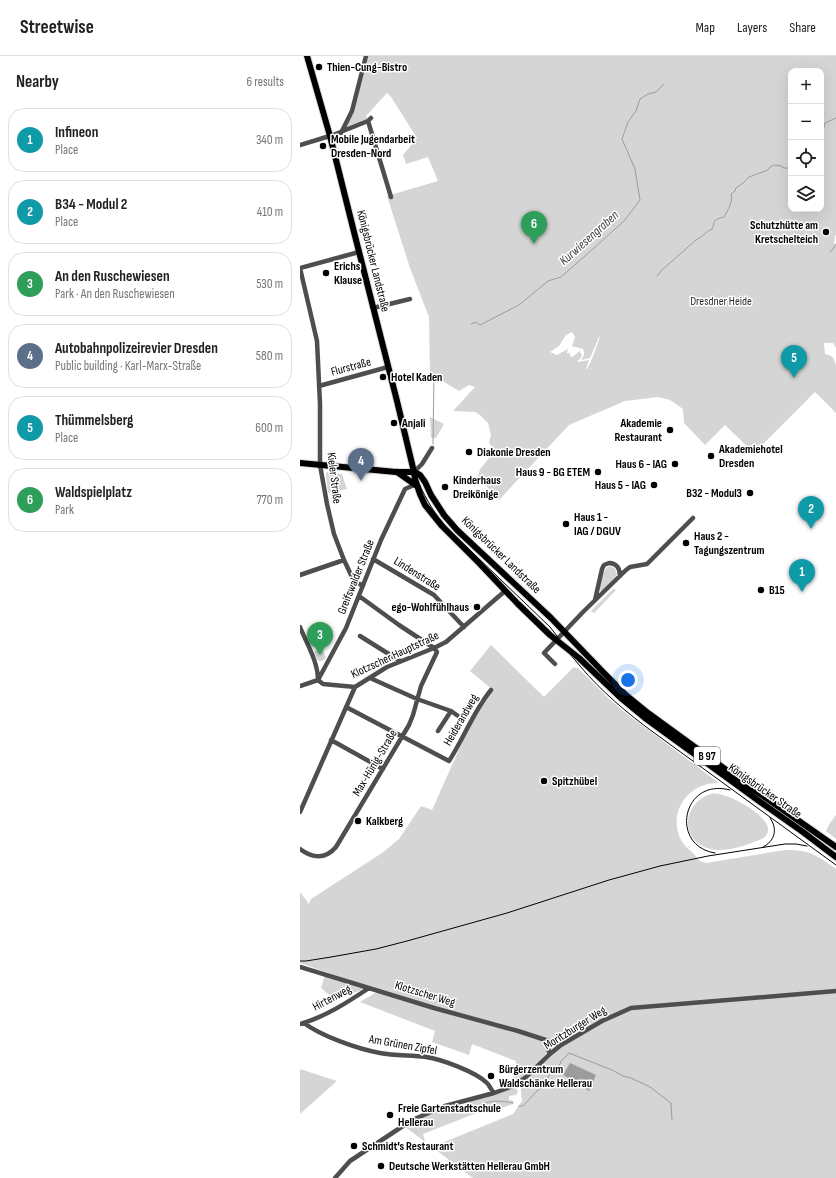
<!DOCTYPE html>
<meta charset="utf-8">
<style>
body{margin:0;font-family:"Sofia Sans Condensed",sans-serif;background:#f6f6f6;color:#222}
.controls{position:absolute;right:12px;top:12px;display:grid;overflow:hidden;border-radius:8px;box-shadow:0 4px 16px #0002}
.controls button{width:36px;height:36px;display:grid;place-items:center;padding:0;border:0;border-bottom:1px solid #e0e0e0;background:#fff;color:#222;font:20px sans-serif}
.you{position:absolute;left:328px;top:624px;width:14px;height:14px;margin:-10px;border:3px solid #fff;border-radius:50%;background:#1a73e8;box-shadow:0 0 0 6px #1a73e833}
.badge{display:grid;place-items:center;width:26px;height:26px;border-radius:50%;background:#000;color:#fff;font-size:13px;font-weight:700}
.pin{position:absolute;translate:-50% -33px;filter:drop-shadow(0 1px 2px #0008)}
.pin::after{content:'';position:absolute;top:21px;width:14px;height:12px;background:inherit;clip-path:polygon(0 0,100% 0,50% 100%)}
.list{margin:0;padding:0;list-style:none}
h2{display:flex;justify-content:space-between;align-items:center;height:52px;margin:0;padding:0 16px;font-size:17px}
h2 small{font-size:13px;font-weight:400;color:#767676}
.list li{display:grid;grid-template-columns:26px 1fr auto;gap:12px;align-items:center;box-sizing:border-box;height:64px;margin:0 8px 8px;padding:0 8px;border:1px solid #e0e0e0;border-radius:16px}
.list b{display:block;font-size:15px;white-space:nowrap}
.list p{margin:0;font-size:13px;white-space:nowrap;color:#767676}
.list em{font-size:13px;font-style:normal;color:#767676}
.icon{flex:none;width:22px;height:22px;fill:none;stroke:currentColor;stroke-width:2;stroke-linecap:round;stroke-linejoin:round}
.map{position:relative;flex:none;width:536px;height:1122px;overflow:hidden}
header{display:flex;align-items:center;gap:24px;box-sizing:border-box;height:56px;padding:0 20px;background:#fff;border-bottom:1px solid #e0e0e0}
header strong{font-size:19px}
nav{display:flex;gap:22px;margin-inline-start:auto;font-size:14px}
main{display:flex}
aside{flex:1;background:#fff}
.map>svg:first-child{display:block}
</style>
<header>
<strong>Streetwise</strong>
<nav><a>Map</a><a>Layers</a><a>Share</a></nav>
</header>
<main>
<aside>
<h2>Nearby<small>6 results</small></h2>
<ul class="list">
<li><span class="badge" style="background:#0f9aa8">1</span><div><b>Infineon</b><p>Place</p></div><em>340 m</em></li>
<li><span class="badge" style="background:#0f9aa8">2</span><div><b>B34 - Modul 2</b><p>Place</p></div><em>410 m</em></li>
<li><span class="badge" style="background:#2e9e5b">3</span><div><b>An den Ruschewiesen</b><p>Park · An den Ruschewiesen</p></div><em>530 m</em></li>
<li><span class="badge" style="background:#5c6f8a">4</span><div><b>Autobahnpolizeirevier Dresden</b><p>Public building · Karl-Marx-Straße</p></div><em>580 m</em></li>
<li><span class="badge" style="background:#0f9aa8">5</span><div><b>Thümmelsberg</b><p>Place</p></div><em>600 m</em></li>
<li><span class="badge" style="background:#2e9e5b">6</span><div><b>Waldspielplatz</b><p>Park</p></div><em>770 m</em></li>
</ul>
</aside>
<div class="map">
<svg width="536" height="1122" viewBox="0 0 536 1122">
<rect width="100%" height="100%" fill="#fff"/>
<path fill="#d5d5d5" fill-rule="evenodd" d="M68,0H536V179L535,180L534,187L536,189V292L533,287H524L525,298C532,299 534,302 536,309V357L515,336L454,397L425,369L405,389L384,367L383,353L370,344L358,341L325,345L269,369L199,444L178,421L180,413L195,395L189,387L191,379L188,367L180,359L175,356L153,355L175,331L169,329L159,335L134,320H130L129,261L110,212L87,140L138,125L128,101L106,108L103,99L117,82L91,41L87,37L66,60L68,62L62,67L45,73L54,56ZM491,15H521V153H491ZM272,276L275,281L272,290L283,293C285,298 284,300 281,304L290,302L299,281H300L292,303L287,313H286L289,304L278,306V304H279L282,300L280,295L272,301L270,300V296L268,298L267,297L268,293L257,299L250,296L259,290L266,279Z
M130,361L144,368L136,382H131Z
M28,416L42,418L47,433L28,437L26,417Z
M310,510L315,512L317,519L302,536L300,534C301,526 301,513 310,510Z
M313,533L316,534L294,557L291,555Z
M191,589L244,641L274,611L275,612H278L306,640L323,655L419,727C390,726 368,754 380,782C383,788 387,792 392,796C399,803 396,804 406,807L485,794C508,793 519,800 536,813V1122H173L132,1091L213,1058L222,1045C221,1039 221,1028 219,1024L212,1025L216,1005L172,988L169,999L132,986L135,975L60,946L77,936L43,922L0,907V836L9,848L11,843L82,797L99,783L121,750L132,754L170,669L193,634L170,615Z
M18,593H22L26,602L22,605H18L14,596Z
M411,738C416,737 421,738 426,740C437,743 471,762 468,775C467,782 460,784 454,786C442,791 423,796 410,793C379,785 382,747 411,738Z
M536,759V783L526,775L530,767Z
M25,919L67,932L35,944L21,932Z
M0,1013L37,1025L0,1058Z
M213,1031L217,1033L218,1036L216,1039L209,1040V1044L214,1045L213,1048L186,1058L184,1054L123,1078L125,1086L104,1070C120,1060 140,1053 158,1048L159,1052L166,1050V1046Z"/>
<path fill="#9c9c9c" d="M270,1007L296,1019L289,1035L263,1019Z"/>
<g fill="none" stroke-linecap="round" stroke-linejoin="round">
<path stroke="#9c9c9c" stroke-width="1" d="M521,76L523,75L525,67L536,62
M530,196L533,193L536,188
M357,220L362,214L396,184C403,181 405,176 412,173C416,164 412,164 424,161C428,154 433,146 431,138L435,135L436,132L443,127L449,121L468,114L470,111L474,109L481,110L484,112H491
M171,268L176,266L180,269L219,249L248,225L261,221L285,200L324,165L340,144L335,113L322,83L328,66L336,55L340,43L348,38L356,36L364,28
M133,388L134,320L135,318
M166,1048H169L170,1050H180C188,1043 204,1045 213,1047
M219,1050H223L237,1035L243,1031L249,1019L260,1008L261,1005C264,1003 266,1000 269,997L312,1014L323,1020L331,1022L350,1031L371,1047L372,1064"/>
<defs>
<path id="major" d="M7,0L30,80L54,176L97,345L114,416L115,423L120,438L125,449L142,470L179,507L218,548L250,579L279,602L322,643L345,662L459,745L503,776L536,801
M0,407L96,416H114
M97,416L117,430
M114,416L120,419L125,426L131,439L144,459L157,474L251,562L303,616L326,639L348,657L447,729L479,751L536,791"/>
</defs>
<use href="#major" stroke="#dbdbdb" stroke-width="8"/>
<path stroke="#4e4e4e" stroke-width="4.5" d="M68,65L91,141
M41,77L52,55L66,0
M0,89L33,79L68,65L71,62
M0,212L17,285L20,348V409L27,448L34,478L44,504L52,521L56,526L63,530
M0,212L59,196
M73,252L110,243
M19,330L88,311
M114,416L122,408L132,392
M73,503L134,539L164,571
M0,519L44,504
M295,544L302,513L304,509L309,507C317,507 320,513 320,520
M0,571C7,588 18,606 18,624
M60,580L100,605
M255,608L244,597L283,556L326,514L330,511L347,508L393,462
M70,622L117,643L151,655L161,662
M18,624L46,572L81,484L105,433L114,429
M18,624L23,628L55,631L87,611L134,592L146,586L205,535
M0,630L18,624
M46,651L149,705C164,682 173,656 191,634
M138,675L151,655
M31,684L83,713
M0,756L55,631
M0,793C12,802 25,804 36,791L109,669L113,659L121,630L137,596L134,592L99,569L59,540
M0,911L134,952L218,975L261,989
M4,967C21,980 58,993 80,997C95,1000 111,999 126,1001C141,1003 176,1016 187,1027C190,1030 191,1034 194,1037
M0,968C25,961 48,946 69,932
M245,985L250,998
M35,1122L50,1105L112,1064L145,1050L194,1037L213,1030L226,1021L250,998L261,989L302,965L331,952L536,935"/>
<use href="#major" stroke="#000" stroke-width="6"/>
<path stroke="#000" stroke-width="1" d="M6,0L30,80L114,416C123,438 133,457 149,474L250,571C261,584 269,598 280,610C301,635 327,657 353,676L536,809
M463,791C475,785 478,773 470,762
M415,797C369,790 382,721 430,734
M0,905H6L31,901L76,893L107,885L207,857L309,824L360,810L408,800L485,788H496L507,790"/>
</g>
<g fill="#000" stroke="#fff" stroke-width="1.5">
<circle cx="19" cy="11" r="4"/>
<circle cx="23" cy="90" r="4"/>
<circle cx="526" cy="176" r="4"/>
<circle cx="26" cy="217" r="4"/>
<circle cx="83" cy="321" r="4"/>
<circle cx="94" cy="367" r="4"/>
<circle cx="370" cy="374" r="4"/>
<circle cx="169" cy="396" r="4"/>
<circle cx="411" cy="400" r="4"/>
<circle cx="375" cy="408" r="4"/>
<circle cx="298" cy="416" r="4"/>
<circle cx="354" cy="429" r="4"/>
<circle cx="145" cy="431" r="4"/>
<circle cx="450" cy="437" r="4"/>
<circle cx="266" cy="468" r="4"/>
<circle cx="386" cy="487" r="4"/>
<circle cx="461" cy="534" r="4"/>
<circle cx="177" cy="551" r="4"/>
<circle cx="244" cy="725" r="4"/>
<circle cx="58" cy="765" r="4"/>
<circle cx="191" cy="1020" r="4"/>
<circle cx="90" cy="1059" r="4"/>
<circle cx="54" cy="1090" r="4"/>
<circle cx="81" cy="1110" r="4"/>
</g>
<g text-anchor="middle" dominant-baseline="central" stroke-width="3" stroke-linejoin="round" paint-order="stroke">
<rect fill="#fff" stroke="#4c4c4c" stroke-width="1" x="394" y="691" width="26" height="18" rx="3"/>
<g font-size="11" font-weight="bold" fill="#000">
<text x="407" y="700">B 97</text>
</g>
<g font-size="12" font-weight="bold" fill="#000" stroke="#fff" text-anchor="start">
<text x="27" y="11">Thien-Cung-Bistro</text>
<text x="31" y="83">Mobile Jugendarbeit<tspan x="31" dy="14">Dresden-Nord</tspan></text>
<text x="518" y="169" text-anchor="end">Schutzhütte am<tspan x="518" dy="14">Kretschelteich</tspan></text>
<text x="34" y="210">Erichs<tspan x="34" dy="14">Klause</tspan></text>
<text x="91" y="321">Hotel Kaden</text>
<text x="102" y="367">Anjali</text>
<text x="362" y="367" text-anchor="end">Akademie<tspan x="362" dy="14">Restaurant</tspan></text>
<text x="419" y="393">Akademiehotel<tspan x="419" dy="14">Dresden</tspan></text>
<text x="177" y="396">Diakonie Dresden</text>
<text x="367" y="408" text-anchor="end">Haus 6 - IAG</text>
<text x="290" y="416" text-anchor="end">Haus 9 - BG ETEM</text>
<text x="153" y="424">Kinderhaus<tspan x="153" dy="14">Dreikönige</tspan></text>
<text x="346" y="429" text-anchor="end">Haus 5 - IAG</text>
<text x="442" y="437" text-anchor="end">B32 - Modul3</text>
<text x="274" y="461">Haus 1 -<tspan x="274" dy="14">IAG / DGUV</tspan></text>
<text x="394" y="480">Haus 2 -<tspan x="394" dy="14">Tagungszentrum</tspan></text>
<text x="469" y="534">B15</text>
<text x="169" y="551" text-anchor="end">ego-Wohlfühlhaus</text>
<text x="252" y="725">Spitzhübel</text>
<text x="66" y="765">Kalkberg</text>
<text x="199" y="1013">Bürgerzentrum<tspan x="199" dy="14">Waldschänke Hellerau</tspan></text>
<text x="98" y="1052">Freie Gartenstadtschule<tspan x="98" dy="14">Hellerau</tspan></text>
<text x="62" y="1090">Schmidt's Restaurant</text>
<text x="89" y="1110">Deutsche Werkstätten Hellerau GmbH</text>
</g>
<g font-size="12" fill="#000" stroke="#fff">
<text transform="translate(73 205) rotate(76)">Königsbrücker Landstraße</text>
<text transform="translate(51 311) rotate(-15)">Flurstraße</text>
<text transform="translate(34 422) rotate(83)">Kieler Straße</text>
<text transform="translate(201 499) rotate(44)">Königsbrücker Landstraße</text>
<text transform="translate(117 518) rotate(32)">Lindenstraße</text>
<text transform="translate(56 521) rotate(-68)">Greifswalder Straße</text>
<text transform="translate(95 599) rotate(-25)">Klotzscher Hauptstraße</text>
<text transform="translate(161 664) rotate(-60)">Heiderandweg</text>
<text transform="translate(75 707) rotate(-59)">Max-Hünig-Straße</text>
<text transform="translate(465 735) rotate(35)">Königsbrücker Straße</text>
<text transform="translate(125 938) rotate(17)">Klotzscher Weg</text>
<text transform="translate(32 942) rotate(-28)">Hirtenweg</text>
<text transform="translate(275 972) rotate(-32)">Moritzburger Weg</text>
<text transform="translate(103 989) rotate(10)">Am Grünen Zipfel</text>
</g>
<g font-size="12" fill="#2c2c2c" stroke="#fff">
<text x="421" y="245">Dresdner Heide</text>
</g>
<g font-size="13" font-style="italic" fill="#3d3d3d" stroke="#fff">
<text transform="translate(289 182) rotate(-42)">Kurwiesengraben</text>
</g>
</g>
</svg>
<div class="controls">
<button>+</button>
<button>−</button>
<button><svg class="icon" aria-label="locate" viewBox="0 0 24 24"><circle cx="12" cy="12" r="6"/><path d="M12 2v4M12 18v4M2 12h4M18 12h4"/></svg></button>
<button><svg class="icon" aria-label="layers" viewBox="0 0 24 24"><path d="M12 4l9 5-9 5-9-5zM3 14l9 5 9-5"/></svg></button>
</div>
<div class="you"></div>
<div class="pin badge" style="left:502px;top:536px;background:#0f9aa8">1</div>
<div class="pin badge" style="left:511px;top:473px;background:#0f9aa8">2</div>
<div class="pin badge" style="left:20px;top:599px;background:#2e9e5b">3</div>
<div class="pin badge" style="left:61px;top:425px;background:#5c6f8a">4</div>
<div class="pin badge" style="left:494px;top:322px;background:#0f9aa8">5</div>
<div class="pin badge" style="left:234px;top:188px;background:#2e9e5b">6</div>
</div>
</main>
